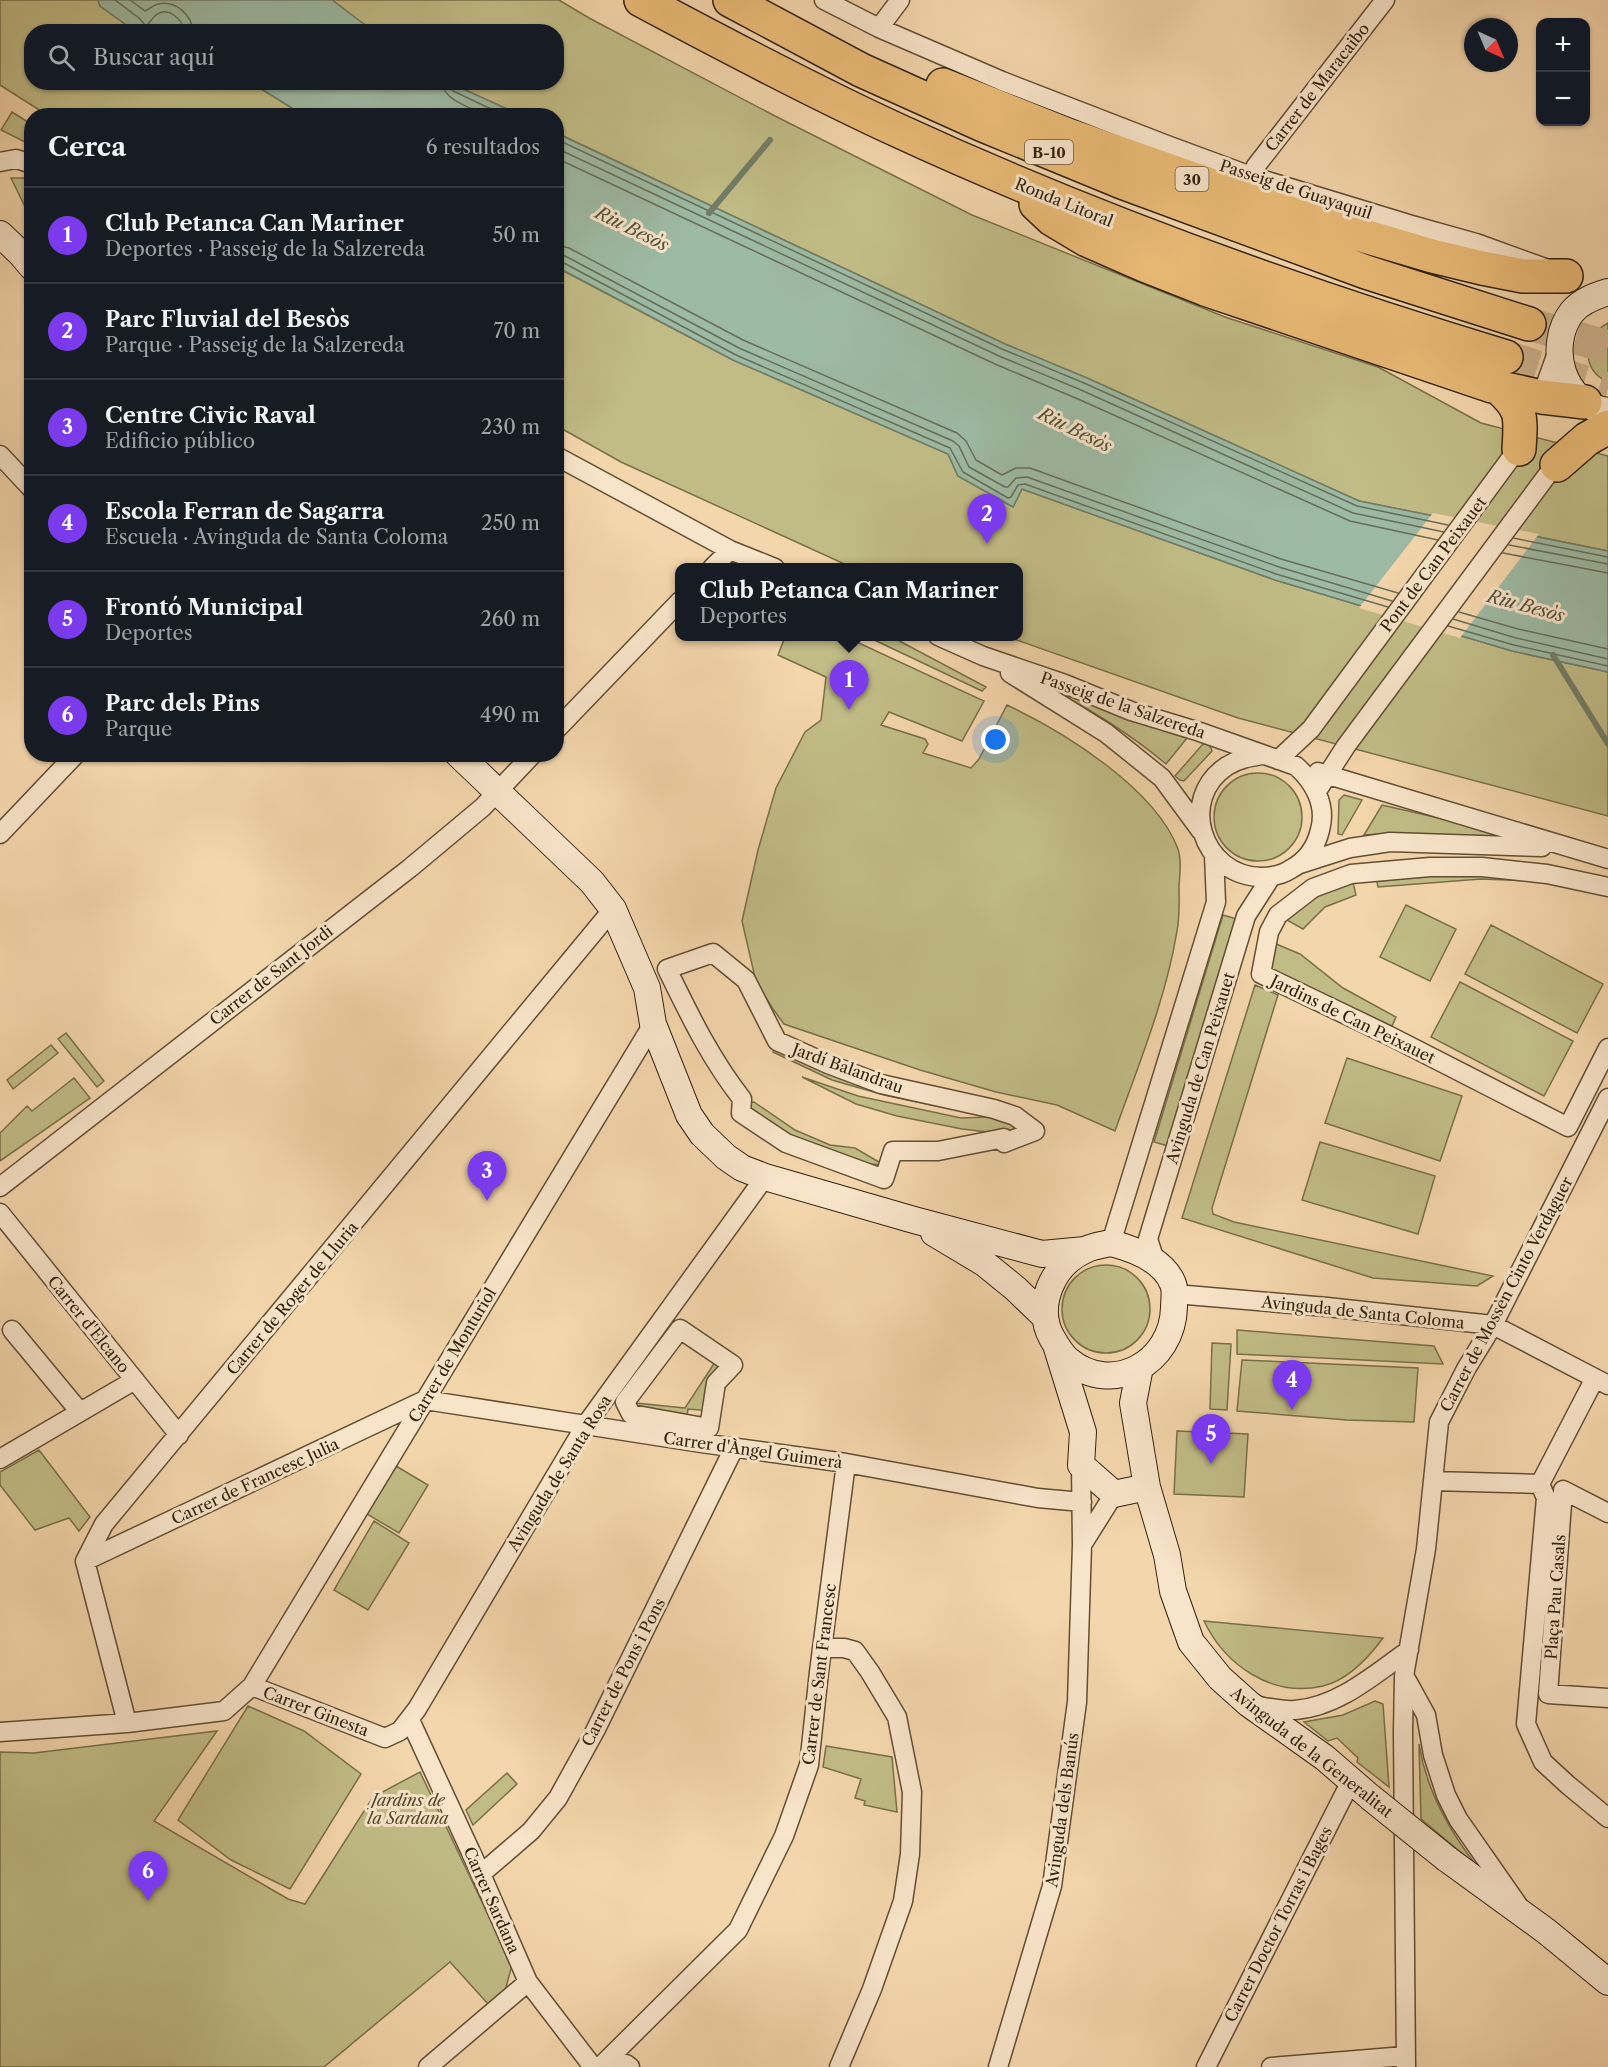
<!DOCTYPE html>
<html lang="es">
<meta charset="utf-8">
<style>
body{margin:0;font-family:"Libre Caslon Text",serif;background:#20242c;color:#f1f3f6}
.controls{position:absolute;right:18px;top:18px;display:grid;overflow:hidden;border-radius:12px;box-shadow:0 2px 4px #0004}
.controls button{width:54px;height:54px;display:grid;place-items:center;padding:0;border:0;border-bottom:2px solid #363941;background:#171b24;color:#f1f3f6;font:30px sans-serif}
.compass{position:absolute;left:1464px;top:18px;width:54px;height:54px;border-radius:50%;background:#171b24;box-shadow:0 2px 4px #0004;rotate:136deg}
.you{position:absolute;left:996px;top:740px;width:21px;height:21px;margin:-15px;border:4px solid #fff;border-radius:50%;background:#1a73e8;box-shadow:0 0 0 9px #1a73e833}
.badge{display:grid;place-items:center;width:39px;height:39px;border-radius:50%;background:#7c3aed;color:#fff;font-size:20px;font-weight:700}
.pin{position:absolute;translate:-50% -50px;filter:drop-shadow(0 2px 3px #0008)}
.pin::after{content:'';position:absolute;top:32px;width:21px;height:18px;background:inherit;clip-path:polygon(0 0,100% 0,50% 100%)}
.popup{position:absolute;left:675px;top:563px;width:348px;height:78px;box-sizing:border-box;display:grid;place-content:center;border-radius:12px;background:#171b24;filter:drop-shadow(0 2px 4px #0005);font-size:20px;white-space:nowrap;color:#9ea1a6}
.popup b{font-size:22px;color:#f1f3f6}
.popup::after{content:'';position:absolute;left:50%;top:100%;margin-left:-12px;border:12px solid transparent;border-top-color:#171b24}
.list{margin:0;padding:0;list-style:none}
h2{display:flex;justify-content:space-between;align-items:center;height:78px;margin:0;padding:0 24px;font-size:26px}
h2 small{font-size:20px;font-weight:400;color:#9ea1a6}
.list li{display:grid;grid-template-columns:39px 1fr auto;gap:18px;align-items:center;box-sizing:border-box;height:96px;padding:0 24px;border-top:2px solid #363941}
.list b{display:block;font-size:22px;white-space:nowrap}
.list p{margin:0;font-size:20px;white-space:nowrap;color:#9ea1a6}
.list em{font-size:20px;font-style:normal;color:#9ea1a6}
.icon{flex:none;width:33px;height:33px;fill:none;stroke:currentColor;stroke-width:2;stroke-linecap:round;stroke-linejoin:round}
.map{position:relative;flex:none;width:1608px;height:2067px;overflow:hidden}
.search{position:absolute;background:#171b24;box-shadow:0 2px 4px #0004;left:24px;top:24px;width:540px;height:66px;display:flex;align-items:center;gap:15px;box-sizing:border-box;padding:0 21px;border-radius:24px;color:#9ea1a6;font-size:22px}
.panel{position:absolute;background:#171b24;box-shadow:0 2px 4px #0004;left:24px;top:108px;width:540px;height:654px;border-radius:24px}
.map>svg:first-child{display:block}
</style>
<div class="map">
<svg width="1608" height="2067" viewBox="0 0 1608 2067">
<rect width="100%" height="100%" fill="#f4d6ac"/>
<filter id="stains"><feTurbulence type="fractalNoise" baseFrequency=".00333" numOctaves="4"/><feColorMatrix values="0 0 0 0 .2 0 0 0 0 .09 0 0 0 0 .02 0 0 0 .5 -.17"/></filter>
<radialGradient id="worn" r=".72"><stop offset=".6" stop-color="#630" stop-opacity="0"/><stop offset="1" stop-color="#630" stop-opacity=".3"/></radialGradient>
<path fill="#c1bc86" stroke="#796f49" stroke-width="1.5" d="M0,0H98L100,6L135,31L32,32V82L252,83L303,115H47L0,85Z
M332,0H559L589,18L773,115L972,215L1225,317L1378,367L1481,423L1608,456V551L1359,501L1087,378L1005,344L557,133L556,116L520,115L450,83L556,82V32L373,31Z
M12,112L31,124V145L1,130Z
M11,178H31V219Z
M556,267L733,360L948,454L958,476L1013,507L1022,489L1275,580L1512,651L1608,672V816L1238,718L1008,637L1018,636V568L851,567L621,462L557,426Z
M1608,323V382C1580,370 1583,336 1608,323Z
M785,637H846L984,701L962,741L889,712L881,725L925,739L928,744L923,753L971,768L979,759L1007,705C1064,732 1155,788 1178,849C1182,860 1180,874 1179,885C1179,900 1180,916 1177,931C1166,999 1138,1066 1115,1131L1057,1105L996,1092L920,1070L784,1024L773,1009L756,982L742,921L758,850L776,788L805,732L821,720L826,677L778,655Z
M868,637H892L986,687L982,691Z
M1040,683L1187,738L1166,764C1127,731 1085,706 1040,683Z
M1203,744H1208L1211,748L1212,751L1184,781L1180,780L1175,776Z
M1214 817a44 44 0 1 1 88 0a44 44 0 1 1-88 0Z
M1344,795L1362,800L1342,835L1338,834L1339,800Z
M1382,805L1526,838L1524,841C1470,836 1418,831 1364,835Z
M1430,867L1532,881L1481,879L1378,887L1375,872Z
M1351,874L1356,895L1325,907L1303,929L1278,915Z
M1406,905L1456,929L1430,981L1380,957Z
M1223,915L1237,919L1168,1146L1154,1142Z
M1491,925L1603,984L1577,1033L1465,974Z
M1269,941L1300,954L1343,988L1396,1017L1388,1035L1261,974Z
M1460,982L1573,1041L1544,1096L1431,1037Z
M1255,985L1278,995L1212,1208L1213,1214L1234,1222L1493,1276L1477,1286L1373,1278L1182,1218Z
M66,1033L104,1081L97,1087L58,1039Z
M777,1041L951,1109L884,1095L832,1080L773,1052Z
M51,1045L58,1053L13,1089L7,1080Z
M1347,1058L1462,1096L1440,1161L1325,1123Z
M802,1077L858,1096L961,1118L1015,1116L1035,1131L996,1133L962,1129L897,1116L856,1104Z
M74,1078L90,1098L0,1161V1133L27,1106L32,1111Z
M754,1102L795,1130L830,1145L855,1148L884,1165L843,1162L760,1128L746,1103Z
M1320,1142L1435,1176L1418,1234L1302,1200Z
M1062 1309a44 44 0 1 1 88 0a44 44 0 1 1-88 0Z
M1237,1330L1434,1346L1443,1364L1237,1354Z
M1212,1343L1231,1344L1227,1410L1210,1409Z
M719,1356L733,1365L712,1411L688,1409L686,1424L631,1414L625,1402L685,1408Z
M1242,1360L1418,1368L1414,1422L1347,1420L1237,1411Z
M1177,1431L1248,1434L1244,1497L1174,1494Z
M39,1450L90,1517L79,1531L69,1518L35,1530L0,1485V1472Z
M396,1466L428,1485L399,1533L367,1514Z
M374,1521L409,1543L368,1610L334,1590Z
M1204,1621L1383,1638C1369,1657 1348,1680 1323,1686C1272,1698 1225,1665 1204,1621Z
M1375,1701L1383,1704L1389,1787L1357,1762L1358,1758L1337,1738L1328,1741L1304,1722L1343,1715Z
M248,1706L304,1731L361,1774L290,1889L231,1860L178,1820Z
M217,1731L154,1821L288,1899L305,1904L373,1797L420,1772L512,1965L505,1991L489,2005L450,1962L324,2067H0V1752L34,1753Z
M1419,1744C1426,1789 1448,1829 1476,1865L1421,1819Z
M826,1746L892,1757L897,1812L864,1805L865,1801L855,1798L861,1779L823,1767Z
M507,1773L517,1784L473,1825L466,1810Z"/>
<path fill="#9dbaa4" stroke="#727d67" stroke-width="1.5" d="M98,0H332L373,31L174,32L165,25L160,31H135L100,6Z
M252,83H450L520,115H303Z
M556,133L1005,344L1087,378L1359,501L1608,551V672L1512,651L1275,580L1022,489L1013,507L958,476L948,454L733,360L557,267Z"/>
<path fill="#f4d6ac" d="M1433,513L1539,534L1460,638L1359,608Z"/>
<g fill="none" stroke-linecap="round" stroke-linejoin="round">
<path stroke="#676e58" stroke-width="1.5" d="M115,0L139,18L146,26C150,23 152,18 156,15C168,6 183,19 184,32
M130,0L145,11C149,9 154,5 158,4C176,0 192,15 193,32
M442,82C443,101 473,108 488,116
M449,82L453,91L506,116
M556,139L1002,349L1084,383L1357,506L1448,525
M556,148L999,356L1081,390L1353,513L1444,532
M556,158L995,364L1078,399L1350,521L1438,540
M556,245L569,248L743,340L957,433L966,441L976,460L1002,475L1016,468H1030L1281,559L1398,593
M556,254L565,256L739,348L953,441L959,446L969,467L1005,487H1008L1016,478L1027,477L1279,567L1392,601
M556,262H562L736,355L950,448L963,472L1008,498L1011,497L1018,485L1025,484L1276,574L1388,607
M1513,538L1608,557
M1509,545L1608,564
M1503,553L1608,573
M1459,612L1518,629L1608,649
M1453,619L1516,638L1608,659
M1448,626L1514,645L1608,666"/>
<path stroke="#727d67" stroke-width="6" d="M709,213L770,140
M1553,655L1608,744"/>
<path stroke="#cdb28c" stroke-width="33" stroke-dasharray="33 16" stroke-linecap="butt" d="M1529,324L1608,347
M1506,357L1608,389"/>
<defs>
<path id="street" d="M824,0L879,28L1002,81L1167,145L1251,176L1412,225L1476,243L1548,269
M879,28L900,0
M0,162L16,159L32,164
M1251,176L1256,166L1385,0
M1539,403L1558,350
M0,455L32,489
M556,456L730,550L775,568
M712,568L730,550
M938,636L983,656L1065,684L1131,711L1200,732L1296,766C1314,782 1327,805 1320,830C1316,847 1306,861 1291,869C1282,875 1272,877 1261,877C1202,876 1177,799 1227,766C1238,759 1250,757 1262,755
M1010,673L1106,733L1162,778L1201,831
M556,730L680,601
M1278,760L1311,729L1522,443
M1318,772L1608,859
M1317,791L1346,746L1560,458
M0,834L76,754
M1300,864L1350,848L1390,842L1542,847
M1608,887L1547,874L1482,867H1430L1351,874L1313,888L1278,915L1269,932L1261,974L1388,1035L1568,1127L1608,1048
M713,953L746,980L777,1041L828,1064L881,1084L994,1109L1015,1116L1035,1131L1004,1143V1138L938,1151H893L884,1179L786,1143L741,1113L742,1099C710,1058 690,1016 667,969Z
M0,1187L410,868L483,807L533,754
M0,1213L179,1435
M1111,1243L1216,902L1214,856
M1156,1264L1148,1239L1246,916L1271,877
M1175,1294L1327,1307L1493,1325L1608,1385
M680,1329L733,1365L716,1383L709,1428L631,1414L625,1402Z
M12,1330L80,1412
M1595,1378L1540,1484L1546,1498L1526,1724L1543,1762L1568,1785L1608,1818
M425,1400L701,1443L846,1463L1038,1498L1082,1502
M0,1459L135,1380
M1433,1481L1540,1484
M1608,1513L1563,1490L1548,1694L1608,1698
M1082,1545L1114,1494
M85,1561L425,1400
M822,1648H844L855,1651L870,1672L897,1717L912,1792L910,1854L903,1901L872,1989L839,2067
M1405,1677L1426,1715L1433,1755L1446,1795L1458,1819L1518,1905
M252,1686L385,1738L400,1731L417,1709L585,1426L765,1177
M1253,1705C1266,1707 1282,1711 1295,1710C1338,1707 1375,1674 1409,1650
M410,1720L481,1874L528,1982L593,2067
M127,1723L85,1561L104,1524L613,909
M0,1732L127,1723L224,1711L252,1686L653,1024
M481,1874L531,1831L558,1798L595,1731L734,1448
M428,2067L528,1982
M600,2067L738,1930L784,1836L809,1765L819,1672L846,1463
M614,2067L626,2064L630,2067
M998,2067L1052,1886L1077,1702L1082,1545L1081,1465
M1206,2067L1351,1781
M1271,2067L1405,2056
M1406,2067L1403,1732L1404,1676L1426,1549L1439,1422L1466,1369L1493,1325L1608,1098"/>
<path id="secondary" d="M0,234L20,253L32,267
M1608,292C1595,296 1581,301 1572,312C1546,346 1562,405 1608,411
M458,754L592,882L613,909L647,988L653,1024L689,1115L702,1134L726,1157L742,1168L765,1177L914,1220L1042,1254L1085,1250
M934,1233L984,1263L1016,1289L1045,1317
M1111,1243C1134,1249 1164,1260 1173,1284C1176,1291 1174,1300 1174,1307C1173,1363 1112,1397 1068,1360C1061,1354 1056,1345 1052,1338C1034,1306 1053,1264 1085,1250C1093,1246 1102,1245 1111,1243Z
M1057,1348L1083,1432L1081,1465L1114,1494L1147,1487
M1140,1367L1133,1403L1147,1487L1167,1555L1173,1591L1191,1642L1220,1678L1249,1704L1325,1758L1370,1797
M1447,1859L1546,1931L1608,1982"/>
<path id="highway" d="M641,0C725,45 810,90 897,130C1094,221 1298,294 1506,357
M730,0L861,70L983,125L1122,182L1366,272L1529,324
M943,85L1068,135L1307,219L1432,256L1482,268L1523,276H1566
M1036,204L1052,219L1087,240L1144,265L1205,289L1492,386L1542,397L1585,402
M1498,387C1523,409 1521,417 1519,449
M1557,465L1587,439L1608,427"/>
</defs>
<use href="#street" stroke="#624f34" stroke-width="21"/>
<use href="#secondary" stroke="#31220c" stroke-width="28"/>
<use href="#highway" stroke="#31220c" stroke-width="36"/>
<use href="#street" stroke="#f8e4c9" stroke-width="18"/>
<use href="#secondary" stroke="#f8e4c9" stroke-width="26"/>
<use href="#highway" stroke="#eabb76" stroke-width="33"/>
<defs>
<path id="secondary-bridge" d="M1370,1797L1447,1859"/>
</defs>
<use href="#secondary-bridge" stroke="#31220c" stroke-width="28" stroke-linecap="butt"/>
<use href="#secondary-bridge" stroke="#f8e4c9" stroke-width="26"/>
</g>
<g text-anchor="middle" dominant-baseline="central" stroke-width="6" stroke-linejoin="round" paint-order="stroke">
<g fill="#f8e4c9" stroke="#6d5c45" stroke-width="1.5">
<rect x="1025" y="140" width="48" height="24" rx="4.5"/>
<rect x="1175.5" y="167" width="33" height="24" rx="4.5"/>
</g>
<g font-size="15" font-weight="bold" fill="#31220c">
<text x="1049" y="152">B-10</text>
<text x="1192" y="179">30</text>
</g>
<g font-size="16" fill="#31220c" stroke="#f8e4c9">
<text transform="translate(1317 87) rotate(-52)">Carrer de Maracaibo</text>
<text transform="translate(1296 189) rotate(18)">Passeig de Guayaquil</text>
<text transform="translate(1064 202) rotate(22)">Ronda Litoral</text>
<text transform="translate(1433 564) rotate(-53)">Pont de Can Peixauet</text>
<text transform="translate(1123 705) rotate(19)">Passeig de la Salzereda</text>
<text transform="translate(271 975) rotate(-38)">Carrer de Sant Jordi</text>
<text transform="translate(1353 1019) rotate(26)">Jardins de Can Peixauet</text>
<text transform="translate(848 1068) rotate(20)">Jardí Balandrau</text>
<text transform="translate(1200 1068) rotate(-73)">Avinguda de Can Peixauet</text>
<text transform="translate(1506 1294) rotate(-62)">Carrer de Mossèn Cinto Verdaguer</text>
<text transform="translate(292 1298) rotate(-50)">Carrer de Roger de Lluria</text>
<text transform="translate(1363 1312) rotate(6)">Avinguda de Santa Coloma</text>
<text transform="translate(89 1324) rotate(51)">Carrer d'Elcano</text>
<text transform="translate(452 1355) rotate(-59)">Carrer de Monturiol</text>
<text transform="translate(753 1450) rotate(8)">Carrer d'Àngel Guimerà</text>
<text transform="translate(559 1473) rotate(-58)">Avinguda de Santa Rosa</text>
<text transform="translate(255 1481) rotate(-25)">Carrer de Francesc Julia</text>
<text transform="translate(1555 1597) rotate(-86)">Plaça Pau Casals</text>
<text transform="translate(623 1672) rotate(-63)">Carrer de Pons i Pons</text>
<text transform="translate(819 1674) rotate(-83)">Carrer de Sant Francesc</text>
<text transform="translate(316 1711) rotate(21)">Carrer Ginesta</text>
<text transform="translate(1312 1752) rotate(38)">Avinguda de la Generalitat</text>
<text transform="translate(1062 1810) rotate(-82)">Avinguda dels Banús</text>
<text transform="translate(492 1900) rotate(66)">Carrer Sardana</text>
<text transform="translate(1278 1924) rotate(-63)">Carrer Doctor Torras i Bages</text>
</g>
<g font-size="16" font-style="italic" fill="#55482a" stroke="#f8e4c9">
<text x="408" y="1800">Jardins de<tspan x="408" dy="18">la Sardana</tspan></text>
</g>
<g font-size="18" font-style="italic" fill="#51503a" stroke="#f8e4c9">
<text transform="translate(632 229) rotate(26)">Riu Besòs</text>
<text transform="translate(1075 430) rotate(26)">Riu Besòs</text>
<text transform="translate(1526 606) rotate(15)">Riu Besòs</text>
</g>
</g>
<rect width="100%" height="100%" filter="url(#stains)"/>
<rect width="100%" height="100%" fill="url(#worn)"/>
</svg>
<div class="controls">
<button>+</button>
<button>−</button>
</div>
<svg class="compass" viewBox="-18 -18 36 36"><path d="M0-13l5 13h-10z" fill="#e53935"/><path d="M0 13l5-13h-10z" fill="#9ea1a6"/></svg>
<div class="you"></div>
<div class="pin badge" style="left:849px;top:710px">1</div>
<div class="popup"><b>Club Petanca Can Mariner</b>Deportes</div>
<div class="pin badge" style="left:987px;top:544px">2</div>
<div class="pin badge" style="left:487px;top:1201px">3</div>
<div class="pin badge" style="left:1292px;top:1410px">4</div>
<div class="pin badge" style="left:1211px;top:1464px">5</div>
<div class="pin badge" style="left:148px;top:1901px">6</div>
<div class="search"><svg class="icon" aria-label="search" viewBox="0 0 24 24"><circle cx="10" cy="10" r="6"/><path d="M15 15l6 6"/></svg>Buscar aquí</div>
<section class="panel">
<h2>Cerca<small>6 resultados</small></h2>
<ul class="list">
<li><span class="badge">1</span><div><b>Club Petanca Can Mariner</b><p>Deportes · Passeig de la Salzereda</p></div><em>50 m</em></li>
<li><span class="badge">2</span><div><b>Parc Fluvial del Besòs</b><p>Parque · Passeig de la Salzereda</p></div><em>70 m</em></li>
<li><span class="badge">3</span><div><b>Centre Civic Raval</b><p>Edificio público</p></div><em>230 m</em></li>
<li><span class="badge">4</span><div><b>Escola Ferran de Sagarra</b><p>Escuela · Avinguda de Santa Coloma</p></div><em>250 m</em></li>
<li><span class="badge">5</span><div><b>Frontó Municipal</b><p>Deportes</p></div><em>260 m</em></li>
<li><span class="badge">6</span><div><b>Parc dels Pins</b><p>Parque</p></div><em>490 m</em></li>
</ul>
</section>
</div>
